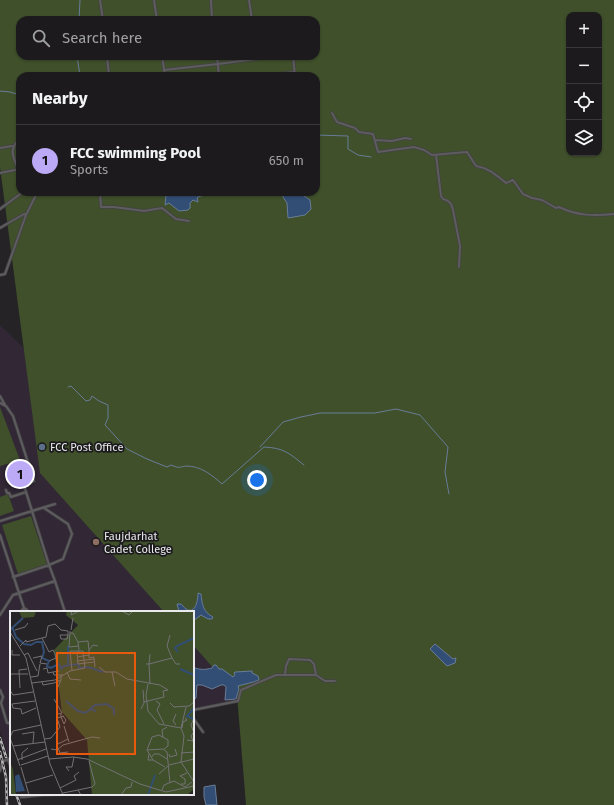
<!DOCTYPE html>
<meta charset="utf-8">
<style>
body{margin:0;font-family:"Fira Sans",sans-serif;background:#292729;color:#f1f3f6}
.controls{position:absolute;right:12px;top:12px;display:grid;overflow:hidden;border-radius:8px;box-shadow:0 1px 3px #0004}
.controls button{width:36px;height:36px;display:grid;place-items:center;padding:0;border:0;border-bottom:1px solid #3a383b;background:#1c1a1c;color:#f1f3f6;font:20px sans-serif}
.you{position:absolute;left:257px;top:480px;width:14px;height:14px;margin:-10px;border:3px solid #fff;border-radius:50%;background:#1a73e8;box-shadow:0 0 0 6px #1a73e833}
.badge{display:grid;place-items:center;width:26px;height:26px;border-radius:50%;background:#bcaaf6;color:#111;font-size:13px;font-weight:700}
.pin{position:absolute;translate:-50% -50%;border:2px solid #fff;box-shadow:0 1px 4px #0006}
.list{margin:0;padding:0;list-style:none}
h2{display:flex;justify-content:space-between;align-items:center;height:52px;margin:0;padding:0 16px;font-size:17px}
h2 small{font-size:13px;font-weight:400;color:#a0a1a3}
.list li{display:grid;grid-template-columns:26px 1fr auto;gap:12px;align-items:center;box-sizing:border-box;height:72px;padding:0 16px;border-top:1px solid #3a383b}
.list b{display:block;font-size:15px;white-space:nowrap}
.list p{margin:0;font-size:13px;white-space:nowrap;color:#a0a1a3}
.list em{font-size:13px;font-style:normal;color:#a0a1a3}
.icon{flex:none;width:22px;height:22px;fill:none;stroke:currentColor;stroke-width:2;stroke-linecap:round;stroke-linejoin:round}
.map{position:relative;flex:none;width:614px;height:805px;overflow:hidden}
.search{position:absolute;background:#1c1a1c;box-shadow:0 1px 3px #0004;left:16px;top:16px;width:304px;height:44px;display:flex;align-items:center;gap:10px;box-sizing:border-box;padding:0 14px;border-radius:12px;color:#a0a1a3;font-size:15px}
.panel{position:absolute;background:#1c1a1c;box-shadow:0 1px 3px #0004;left:16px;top:72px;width:304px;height:124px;border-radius:12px}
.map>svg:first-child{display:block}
</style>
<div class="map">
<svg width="614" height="805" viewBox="0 0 614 805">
<rect width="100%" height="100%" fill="#252326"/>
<path fill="#312735" d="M0,325L24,348L222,580L238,700L193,709V612H11V756L8,757L0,730Z"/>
<path fill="#3f502b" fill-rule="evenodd" d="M0,0H614V805H246L237,695L193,645V612H164L40,473L0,167ZM569,15H599V153H569ZM20,20H316V56H20ZM20,76H316V192H20Z
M0,407L20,460L0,466Z
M8,494L14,511L0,516V497Z
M31,516L47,564L18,574L2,525Z"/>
<path fill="#324e74" stroke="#697c98" d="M173,192H204L202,196H200L197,198L198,202L193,200L190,203V208L188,210L179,211L169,203L165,205L166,196Z
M282,192C294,192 301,193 310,200L311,209L305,215L288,218L287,203L283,197Z
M198,593L201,594C202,604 203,612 213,617L212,619H208L201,615L193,621V612H179L177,604H181C182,605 184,607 186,609C196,615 198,599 198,593Z
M435,644L453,659L456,658L455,663L447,666L430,649Z
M214,665H216L219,669H222L233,677L235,675L234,673L235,672L252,671V673L258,676L259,680C252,683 244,684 238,686L239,689L236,699L225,700L226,687L224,685H221L212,689L202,685H197L196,698L194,700L193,699V667C199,670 205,670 212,668Z
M215,785L217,805H206L204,797V787Z"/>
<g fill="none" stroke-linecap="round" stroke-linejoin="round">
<path stroke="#697c98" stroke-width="1" d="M79,20L80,0
M77,56L80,76
M0,91L10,92L20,95
M316,135L348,136V149L358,155L371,157
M68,387L71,386L86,401L90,400L92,396L99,401L108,405V418L105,425L127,449L147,459L167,467L171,465C181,469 178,467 186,466C201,466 212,475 222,484L264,447C284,448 289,453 304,465
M260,447L283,422L301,417L320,413H375L396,409L420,415L448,447L445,472L449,494"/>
<defs>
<path id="street" d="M100,0L103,20
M154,0L157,20
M211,0L212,20
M249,0L252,20
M107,56L109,76
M162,56L165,76
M217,56L219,76
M293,56L295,76
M164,70L218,64L278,56
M261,76L294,72
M332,113L337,122L355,128L359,132L373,134L378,152L414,147L424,150L432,155L467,152L476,166C489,168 496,175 506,183L513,180L523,194L532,198L542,200L556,208L559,207C577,216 595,216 614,214
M375,140L392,141L405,138L411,139
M0,148L12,146
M436,155L441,196L443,199C450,201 452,204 453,210L460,246L459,267
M18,170C13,154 8,151 20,138
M0,173L20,169
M100,192L101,207H114L144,211L162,208L176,219L189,221
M0,209L23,192
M0,228L24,214L26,215L37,193L36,192
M0,275L5,274L26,215
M0,396L5,405
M0,403L6,406L13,416L34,481L24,485L26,492L11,497L9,493H7L6,490
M44,508L68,524L72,534L63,559L49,565L32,511L55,504
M0,521L32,511L26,492
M0,535L19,593L13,595L0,615
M13,577L49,565L55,581L19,593L24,608L27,610V612
M55,581L65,612
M23,612L22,610L24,608
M285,675L286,666L289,659L310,660L314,664L316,675
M0,690L3,697L1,703L7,723H11
M193,710L238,701L241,690L276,675H316L325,681H335
M193,718L203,732
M8,759L11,768
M0,771L3,761L11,759
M20,794L21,797H23L42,795L73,794"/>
</defs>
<use href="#street" stroke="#434244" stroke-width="3.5"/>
<use href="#street" stroke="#5e5c5f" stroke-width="2"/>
<defs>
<path id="rail" d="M0,738L6,757
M0,752L6,777L7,805
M16,794L20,805"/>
</defs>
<use href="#rail" stroke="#b7b5b8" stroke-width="2.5"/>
<use href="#rail" stroke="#1b1a1c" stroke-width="1" stroke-dasharray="3" stroke-linecap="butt"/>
</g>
<circle fill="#5c6f8a" stroke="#1b1a1c" stroke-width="1.5" cx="42" cy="447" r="4"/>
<circle fill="#8d6e63" stroke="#1b1a1c" stroke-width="1.5" cx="96" cy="542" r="4"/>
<g text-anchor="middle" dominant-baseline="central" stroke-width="3.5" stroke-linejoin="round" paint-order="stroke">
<g font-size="11" fill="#eae9eb" stroke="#1b1a1c" text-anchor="start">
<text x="50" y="447">FCC Post Office</text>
<text x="104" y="536">Faujdarhat<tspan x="104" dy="13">Cadet College</tspan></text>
</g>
</g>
<g transform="translate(10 611)">
<rect width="184" height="184" fill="#252326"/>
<path d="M9,0H26L24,6L12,7ZM57,0H184V178L177,184H82L77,129L52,101L44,39L68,14L56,4ZM0,151L3,159L6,184H0Z" fill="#3f502b"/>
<path d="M9,163L15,180L6,181L5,165Z" fill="#324e74"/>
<path fill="none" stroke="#324e74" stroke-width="2" d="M0,17L3,18L6,26L14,33L21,34L26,31M2,17L13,7M26,31H32L34,41L32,47L39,50L37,55M168,41L165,37L167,35L184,27M58,53V35M36,55L41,57L49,53L51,58L54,55L68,53L69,57L78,56L93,61M170,58L184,64M56,90L68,100L75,102L81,98L86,100M80,98L85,94L97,93L104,98V104M184,108L177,105L184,97M138,184L145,164"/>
<path fill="none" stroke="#747275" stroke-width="1" d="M62,0L61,4L69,0M112,0L119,4L123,0M5,19L15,16L18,12M61,19L63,7M60,20L59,36L69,35M0,21L16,47L40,153L53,184M60,22H63L68,31M160,24L157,35L162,47M32,27L39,41L43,39L45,43L46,47L39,50M10,35L16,29V31L36,26L38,15L45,13L51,19L58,20V24H50L51,28H57L58,24M2,39V44H10M69,39L68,31L78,30L79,39M70,41H67L68,53L84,51M14,44L18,42L27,60M67,46L79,44M23,47L32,45L30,52L37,53M68,50L84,48M136,53H139L140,43M85,56L84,46L79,47V39L83,34L88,35M89,56L95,61H106L117,68L150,74L158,79L153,80L154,86L134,91M33,58L37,57L38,62L43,61M49,60L43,61L44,64H53M57,61L60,68L71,69M102,61L105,75M0,63H18M21,66L28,65L30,53M32,71L33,74L44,72L51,69V65M46,71L48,76L51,69M22,72L45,69L60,60L75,57L73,40H60L62,59M138,73L136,84L138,100L149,113L171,117L174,125L171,151L184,171M140,73L139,53L162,47L166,53H170M10,77L9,59L17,58M0,79L3,84L23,81M44,88L52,102L48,103M25,90L2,93L3,97L11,98L12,103L26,97M146,90L150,93L147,99L154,113M160,92L164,96L179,95L184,91M131,98L134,92L133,79M53,105L56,109L54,113L51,106L54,105M184,107L181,114L184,122M166,114L163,110L166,103M54,115L59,131M171,117L176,96M172,117L173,111L177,109L175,107M12,123L24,121L23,132M0,126L3,120L31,114M153,126L152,119L157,116M0,127L3,135L35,131M35,128L41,127L50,116L47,107L51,106V103M47,128L48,133L58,128M177,129L183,130L181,125L183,122M3,135L10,155M48,137L50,142L58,141M41,138L47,139L53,134L82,126L90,127M137,139L153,138L157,141L160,172M171,142L184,141M139,143L138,149H143L155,156M159,143L160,146L167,144L165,138M141,147L144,143H149L157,148M39,148L63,146L77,148L130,173L156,181L184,175M7,149L36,138M12,149V142L18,137M143,149L137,139L142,126L149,124L158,129V135L154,138M11,154L38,145M159,154L184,148M11,156L19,184M59,160L56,156H62L64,146M149,163L158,155M16,172L43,164M171,173H175V168L170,165L177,162M50,177L66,169L64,165L69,161M68,179L82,176L85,173L79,150M152,179L154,174L164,170L175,176L182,171M53,182L68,179L71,184M111,184L116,177L121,176L122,171"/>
<path fill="#e8590c" fill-opacity="0.15" stroke="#e8590c" stroke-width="2" d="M47,42H125V143H47Z"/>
<rect width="184" height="184" fill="none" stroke="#eae9eb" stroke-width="2"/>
</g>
</svg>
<div class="controls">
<button>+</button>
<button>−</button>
<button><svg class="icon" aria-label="locate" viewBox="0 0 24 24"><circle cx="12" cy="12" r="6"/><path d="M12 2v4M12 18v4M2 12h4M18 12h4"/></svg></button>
<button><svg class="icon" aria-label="layers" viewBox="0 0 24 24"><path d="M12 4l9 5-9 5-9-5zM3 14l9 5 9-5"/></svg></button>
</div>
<div class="you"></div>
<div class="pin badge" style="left:20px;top:474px">1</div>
<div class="search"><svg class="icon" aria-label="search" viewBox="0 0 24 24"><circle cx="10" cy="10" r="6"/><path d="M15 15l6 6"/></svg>Search here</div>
<section class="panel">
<h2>Nearby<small></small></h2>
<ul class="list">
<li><span class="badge">1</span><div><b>FCC swimming Pool</b><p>Sports</p></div><em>650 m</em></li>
</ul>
</section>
</div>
